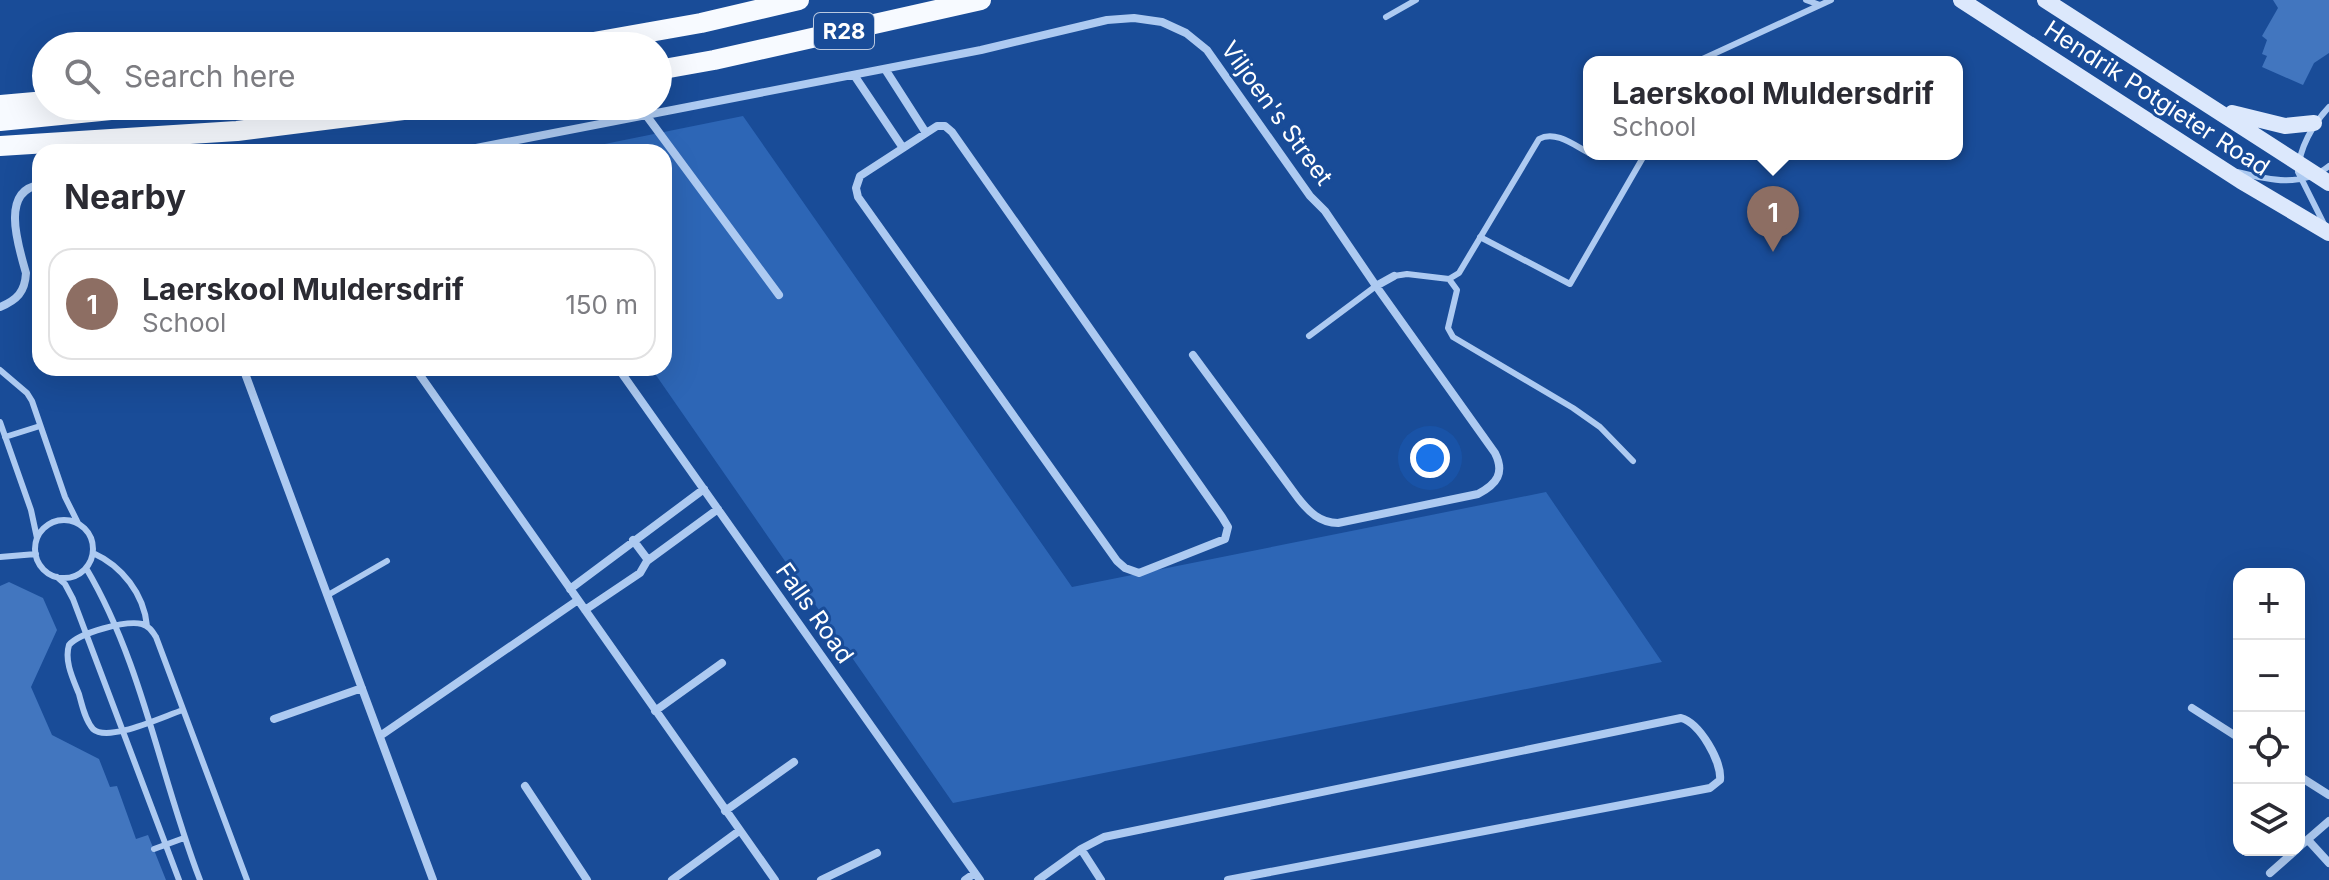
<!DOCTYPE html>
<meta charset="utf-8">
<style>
body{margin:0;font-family:Inter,sans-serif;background:#f2f2f3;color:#2b2b33}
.controls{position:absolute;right:24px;bottom:24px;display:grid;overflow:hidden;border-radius:16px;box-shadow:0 8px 32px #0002}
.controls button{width:72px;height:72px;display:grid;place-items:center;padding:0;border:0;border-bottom:2px solid #e1e1e2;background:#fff;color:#2b2b33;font:40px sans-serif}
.you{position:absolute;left:1430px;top:458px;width:28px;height:28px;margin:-20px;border:6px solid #fff;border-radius:50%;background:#1a73e8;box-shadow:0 0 0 12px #1a73e833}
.badge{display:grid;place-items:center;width:52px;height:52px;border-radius:50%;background:#d93025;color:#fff;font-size:26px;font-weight:700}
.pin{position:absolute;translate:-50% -66px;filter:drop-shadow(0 2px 4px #0008)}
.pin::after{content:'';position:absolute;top:42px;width:28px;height:24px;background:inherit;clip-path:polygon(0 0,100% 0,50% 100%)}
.popup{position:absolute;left:1583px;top:56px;width:380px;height:104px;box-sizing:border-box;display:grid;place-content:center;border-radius:16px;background:#fff;filter:drop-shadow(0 2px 6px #0005);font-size:26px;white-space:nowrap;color:#7c7c81}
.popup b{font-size:30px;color:#2b2b33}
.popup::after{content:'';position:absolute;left:50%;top:100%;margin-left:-16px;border:16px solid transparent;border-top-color:#fff}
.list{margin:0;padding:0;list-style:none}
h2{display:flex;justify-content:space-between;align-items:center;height:104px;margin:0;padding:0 32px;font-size:34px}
h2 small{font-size:26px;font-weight:400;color:#7c7c81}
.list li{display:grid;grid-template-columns:52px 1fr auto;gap:24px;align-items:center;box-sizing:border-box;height:112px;margin:0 16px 16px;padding:0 16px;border:2px solid #e1e1e2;border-radius:24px}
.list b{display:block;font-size:30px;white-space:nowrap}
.list p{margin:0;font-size:26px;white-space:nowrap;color:#7c7c81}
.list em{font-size:26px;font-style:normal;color:#7c7c81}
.icon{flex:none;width:44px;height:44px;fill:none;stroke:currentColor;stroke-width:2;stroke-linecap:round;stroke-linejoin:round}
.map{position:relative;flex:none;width:2329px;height:880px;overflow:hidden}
.search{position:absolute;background:#fff;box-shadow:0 8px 32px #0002;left:32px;top:32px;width:640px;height:88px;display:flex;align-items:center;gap:20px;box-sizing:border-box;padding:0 28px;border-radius:44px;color:#7c7c81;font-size:30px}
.panel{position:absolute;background:#fff;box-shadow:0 8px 32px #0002;left:32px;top:144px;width:640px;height:232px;border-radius:24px}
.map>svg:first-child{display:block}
</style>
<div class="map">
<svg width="2329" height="880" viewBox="0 0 2329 880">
<rect width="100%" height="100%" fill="#194c98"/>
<path fill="#2d66b6" d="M743,116L1072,587L1546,492L1662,662L953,803L651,368H664V152H565Z"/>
<path fill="#4276bf" d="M2273,0H2329V53L2314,63L2303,85L2262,67L2267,56L2262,54L2267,40L2262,36L2278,8Z
M9,582L43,598L57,630L31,687L52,735L99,759L110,787L117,786L136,839L148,835L166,880H0V586Z"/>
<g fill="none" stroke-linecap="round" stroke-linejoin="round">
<path stroke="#adcaf1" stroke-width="6" d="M1806,0L1820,5
M1386,17L1416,0
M1696,62L1831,0
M2237,172C2269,180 2302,188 2329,166
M2324,224L2298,172C2299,148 2313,124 2329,107
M1480,237L1570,284L1645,154
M1394,276L1407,274L1449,279
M1449,279L1457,290L1448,328L1453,337L1573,408L1600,427L1633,461
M1449,279L1459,273L1539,139C1555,130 1574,145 1589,153
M1309,336L1376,286
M0,370L27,393L32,401L65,497L78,523
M0,422L31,510L37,538
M5,437L40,426
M35 549a29 29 0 1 1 58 0a29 29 0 1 1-58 0Z
M93,553C122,566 144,594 147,626
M0,557L36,554
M86,568C143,664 160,777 200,880
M57,577L65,584L73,599L179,880
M328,595L387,561
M183,710C164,716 108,743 93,729C85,720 82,705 79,694C73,679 64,661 69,645C79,633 126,620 142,624C149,626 152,631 156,637L247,880
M154,849L184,838"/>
<path stroke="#adcaf1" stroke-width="8" d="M885,69L926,133
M854,75L903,148
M646,115L779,295
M937,126H945L952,132L1222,517L1228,527L1225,539L1139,573L1125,568L1117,561L858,197L856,188L860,176Z
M433,152L471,149L981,50L1107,20L1134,18L1162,22L1186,33L1207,50L1310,196L1325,211L1376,286L1394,276
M0,307C17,300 25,292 26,273C18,245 0,190 40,185
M1193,355L1298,498C1309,512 1320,523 1338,523L1478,494C1497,484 1505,473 1495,453L1376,286
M243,368L433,880
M415,368L775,880
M618,368L980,880
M633,540L648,560
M570,589L704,489
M585,610L640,573L647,561L718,509
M2192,708L2239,738
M655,711L722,663
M274,719L362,688
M380,736L578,600
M2299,776L2329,795
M525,786L587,880
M725,811L794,762
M2308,840L2329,863
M2299,847L2329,821
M1081,849L1101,880
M2270,873L2296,850
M672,880L739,831
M821,880L877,853
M965,880L975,873
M1038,880L1081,849L1104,837L1681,718C1700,723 1722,762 1720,780L1710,788L1228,880"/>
<path stroke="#dce8fc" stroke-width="16" d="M1961,0L2241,181L2329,233
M2045,0L2329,183
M2232,113L2285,126L2314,123"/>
<path stroke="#f7faff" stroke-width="20" d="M571,46L701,23L799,0
M658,70L714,60L981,0
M0,105L46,101
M0,121L151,106
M0,146L237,131L435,106"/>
</g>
<g text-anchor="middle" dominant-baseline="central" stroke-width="6" stroke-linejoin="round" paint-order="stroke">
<rect fill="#194c98" stroke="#bac9e0" stroke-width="2" x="814" y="13" width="60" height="36" rx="6"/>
<g font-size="22" font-weight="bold" fill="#fff">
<text x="844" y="31">R28</text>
</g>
<g font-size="24" fill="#fff" stroke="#194c98">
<text transform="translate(2157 98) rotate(33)">Hendrik Potgieter Road</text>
<text transform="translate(1277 113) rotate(54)">Viljoen's Street</text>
<text transform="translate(815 613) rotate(55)">Falls Road</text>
</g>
</g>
</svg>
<div class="controls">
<button>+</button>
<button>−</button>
<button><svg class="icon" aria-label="locate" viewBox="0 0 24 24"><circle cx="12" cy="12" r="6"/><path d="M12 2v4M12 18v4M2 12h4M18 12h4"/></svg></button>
<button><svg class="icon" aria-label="layers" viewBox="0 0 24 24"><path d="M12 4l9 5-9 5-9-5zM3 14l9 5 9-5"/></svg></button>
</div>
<div class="you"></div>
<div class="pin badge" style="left:1773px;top:252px;background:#8d6e63">1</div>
<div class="popup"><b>Laerskool Muldersdrif</b>School</div>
<div class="search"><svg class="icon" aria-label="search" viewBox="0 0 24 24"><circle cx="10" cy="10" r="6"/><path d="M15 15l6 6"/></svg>Search here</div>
<section class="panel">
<h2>Nearby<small></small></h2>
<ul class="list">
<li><span class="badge" style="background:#8d6e63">1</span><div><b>Laerskool Muldersdrif</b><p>School</p></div><em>150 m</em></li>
</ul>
</section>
</div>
